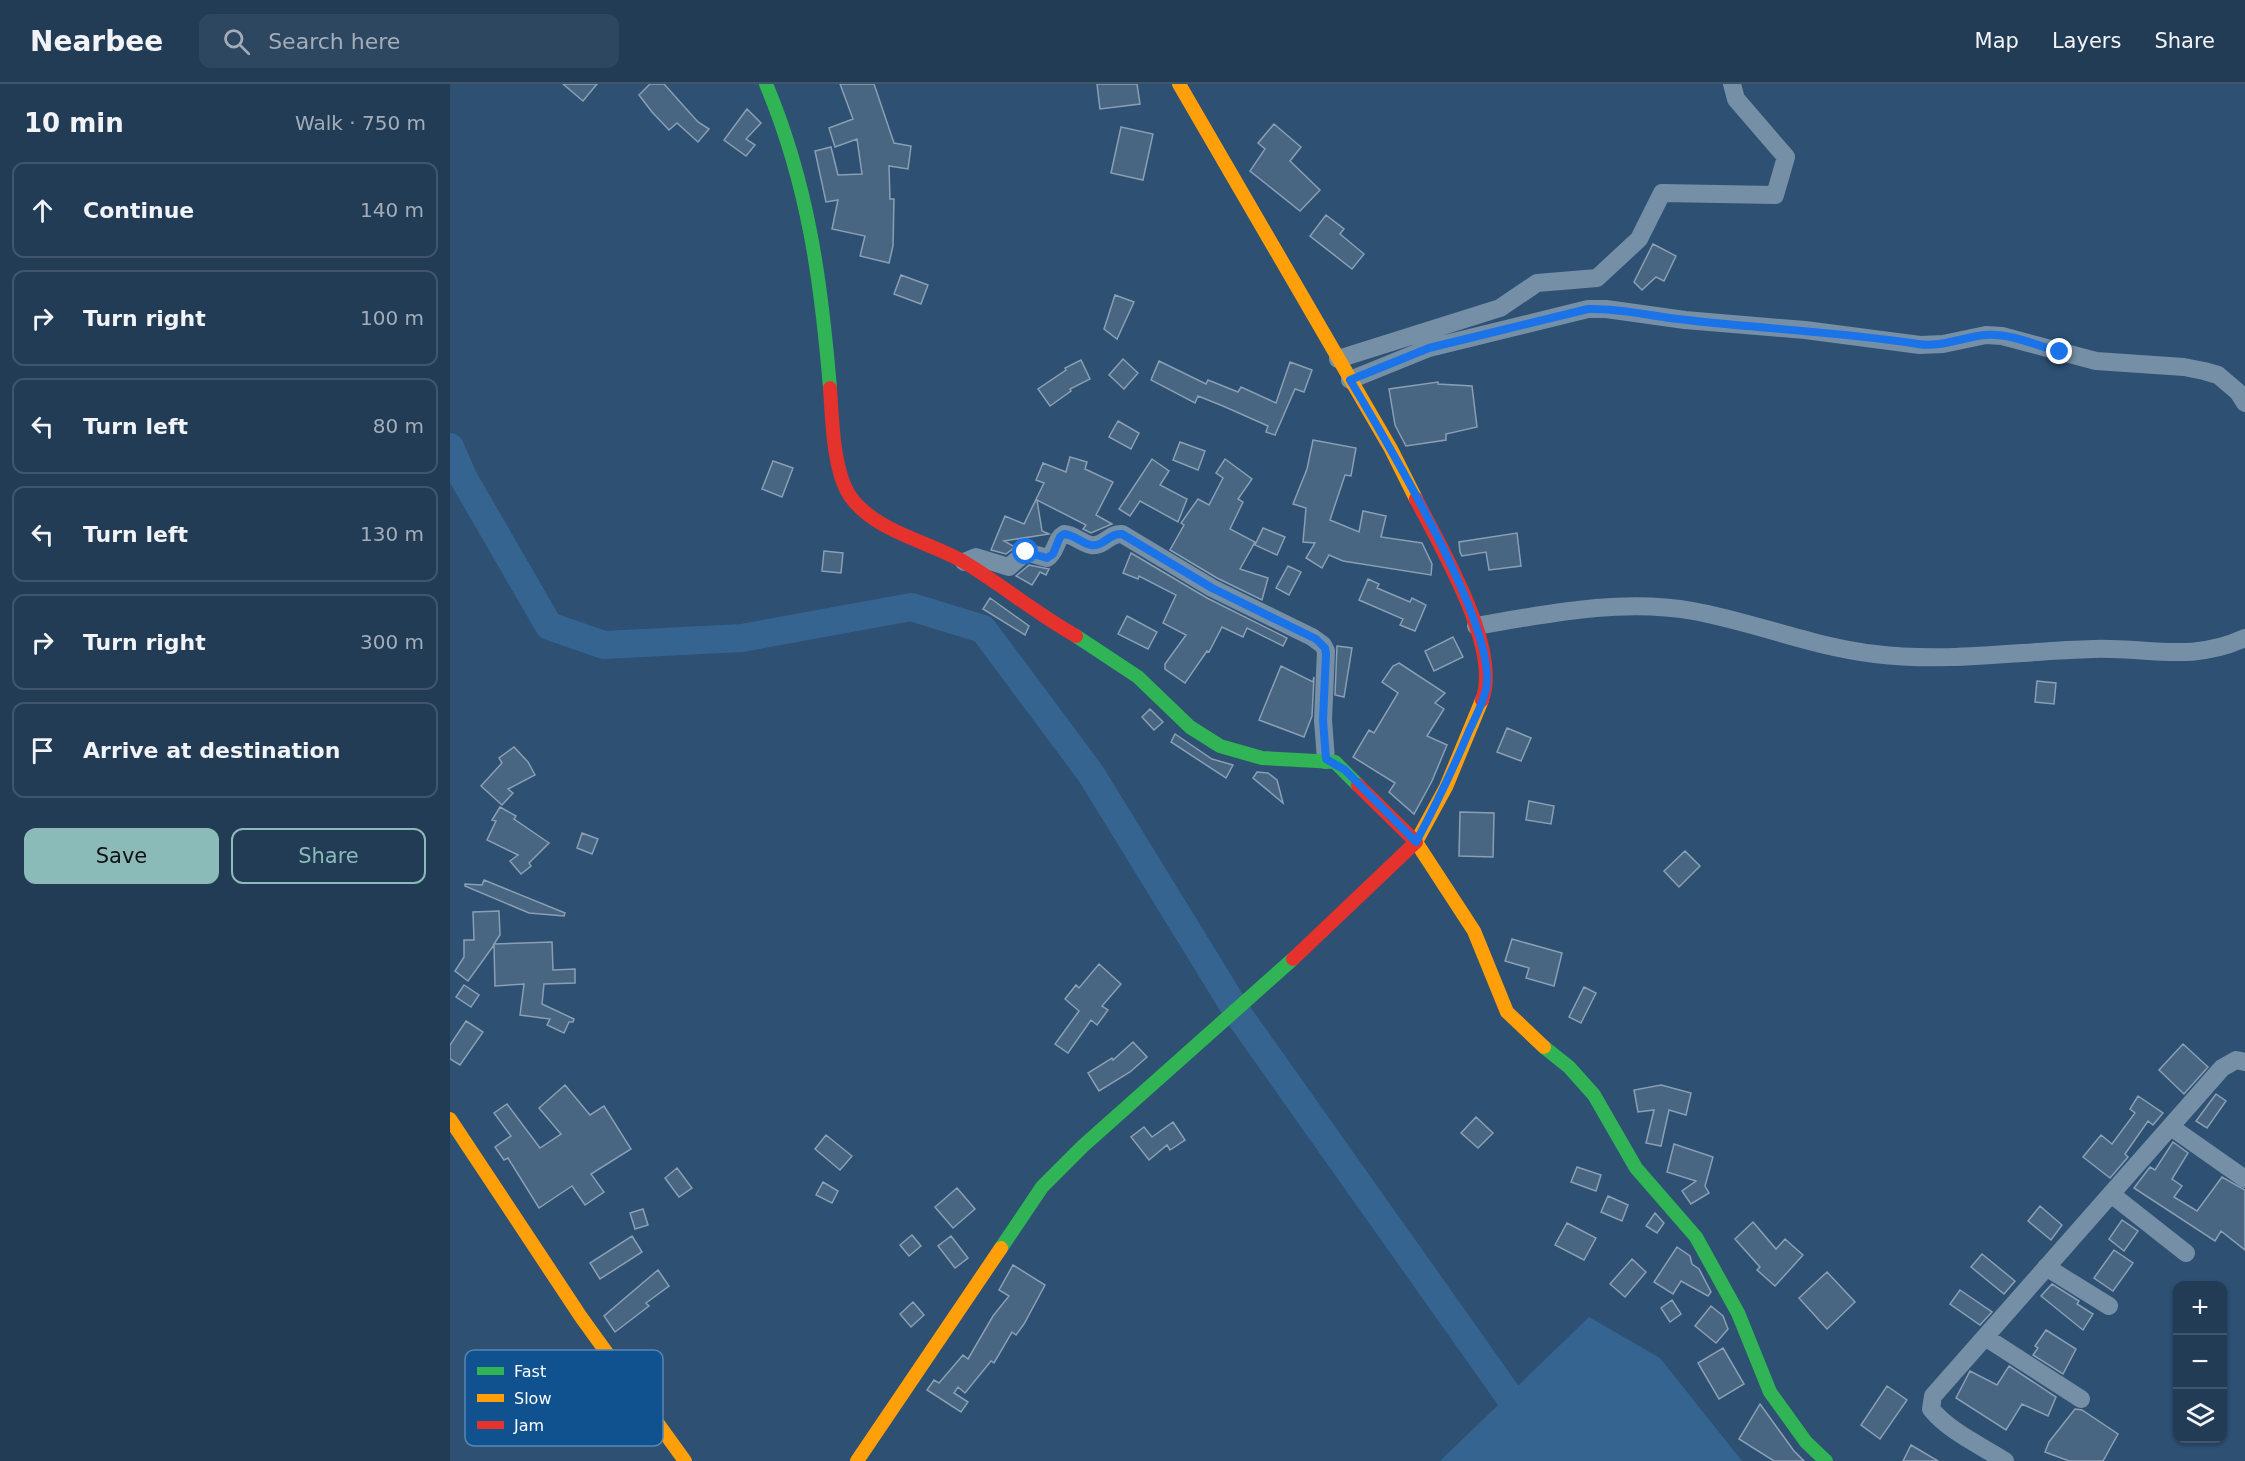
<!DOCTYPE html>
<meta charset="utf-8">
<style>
body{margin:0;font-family:"DejaVu Sans",sans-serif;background:#2e4760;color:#f1f3f6}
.controls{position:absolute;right:18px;bottom:18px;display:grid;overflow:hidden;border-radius:12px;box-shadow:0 2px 4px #0004}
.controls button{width:54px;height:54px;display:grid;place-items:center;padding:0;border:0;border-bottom:2px solid #3f566c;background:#223c56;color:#f1f3f6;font:30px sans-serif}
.stop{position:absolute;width:18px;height:18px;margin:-14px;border:4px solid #1a73e8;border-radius:50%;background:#fff}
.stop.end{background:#1a73e8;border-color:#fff;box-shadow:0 2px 6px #0008}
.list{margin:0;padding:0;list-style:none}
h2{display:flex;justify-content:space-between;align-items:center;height:78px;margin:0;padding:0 24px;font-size:26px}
h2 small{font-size:20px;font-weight:400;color:#a2adb9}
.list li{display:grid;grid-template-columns:39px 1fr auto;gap:18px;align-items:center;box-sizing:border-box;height:96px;margin:0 12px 12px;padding:0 12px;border:2px solid #3f566c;border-radius:12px}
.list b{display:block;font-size:22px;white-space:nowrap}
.list em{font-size:20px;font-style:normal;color:#a2adb9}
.actions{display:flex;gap:12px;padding:18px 24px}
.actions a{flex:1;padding:14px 0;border:2px solid #8bbbb9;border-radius:12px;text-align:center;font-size:21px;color:#8bbbb9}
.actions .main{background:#8bbbb9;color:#111}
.icon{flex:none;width:33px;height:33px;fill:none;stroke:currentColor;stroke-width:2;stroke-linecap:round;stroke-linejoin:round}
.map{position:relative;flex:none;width:1795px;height:1377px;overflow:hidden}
header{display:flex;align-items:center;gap:36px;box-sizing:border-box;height:84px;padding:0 30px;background:#223c56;border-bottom:2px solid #3f566c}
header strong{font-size:28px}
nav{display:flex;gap:33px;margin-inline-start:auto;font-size:21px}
.search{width:420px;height:54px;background:#2e4760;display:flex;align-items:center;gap:15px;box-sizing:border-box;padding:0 21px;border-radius:12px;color:#a2adb9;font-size:22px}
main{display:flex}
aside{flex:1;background:#223c56}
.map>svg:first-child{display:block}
</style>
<header>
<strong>Nearbee</strong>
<div class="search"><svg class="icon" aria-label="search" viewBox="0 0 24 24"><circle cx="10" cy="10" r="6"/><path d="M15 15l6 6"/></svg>Search here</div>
<nav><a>Map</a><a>Layers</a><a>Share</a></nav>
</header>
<main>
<aside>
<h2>10 min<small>Walk · 750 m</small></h2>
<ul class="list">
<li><svg class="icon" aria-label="ahead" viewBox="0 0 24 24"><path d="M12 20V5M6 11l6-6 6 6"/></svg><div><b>Continue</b></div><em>140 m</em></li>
<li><svg class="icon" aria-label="right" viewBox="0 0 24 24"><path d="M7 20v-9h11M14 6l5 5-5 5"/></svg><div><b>Turn right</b></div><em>100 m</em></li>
<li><svg class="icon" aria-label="left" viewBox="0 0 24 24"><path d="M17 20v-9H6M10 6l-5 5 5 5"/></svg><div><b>Turn left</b></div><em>80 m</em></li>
<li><svg class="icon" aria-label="left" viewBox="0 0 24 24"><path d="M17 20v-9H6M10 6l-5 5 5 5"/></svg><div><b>Turn left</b></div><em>130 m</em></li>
<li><svg class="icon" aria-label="right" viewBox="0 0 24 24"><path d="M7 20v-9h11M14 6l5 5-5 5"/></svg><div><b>Turn right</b></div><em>300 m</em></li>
<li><svg class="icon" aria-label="arrive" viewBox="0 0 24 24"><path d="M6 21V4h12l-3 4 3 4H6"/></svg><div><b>Arrive at destination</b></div></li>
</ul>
<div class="actions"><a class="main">Save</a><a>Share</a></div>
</aside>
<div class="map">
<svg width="1795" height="1377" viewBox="0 0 1795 1377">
<rect width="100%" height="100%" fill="#2d5073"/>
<path fill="#356491" d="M1139,1233L1210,1274L1292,1377H990Z"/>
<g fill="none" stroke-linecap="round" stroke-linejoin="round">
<path stroke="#356491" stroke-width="28" d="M0,363L14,395L99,542L154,561L292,554L461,523L533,545L641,690L791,934L1058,1311"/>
</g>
<path fill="#486581" stroke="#8a9fb4" stroke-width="1.5" d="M113,0H147L133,17Z
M200,0H214L248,38L259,45L248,58L227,39L219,46L202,28L189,11Z
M390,0H424L444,59L461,62L458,85L439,82L440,115H444L443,162L439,179L410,172L415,152L382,145L388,116L376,118L365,67L381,63L388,91L412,90L407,55L385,63L379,44L403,35Z
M647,0H687L690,20L650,25Z
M297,25L311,39L296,55L305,61L296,72L274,56Z
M824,40L851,63L840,77L870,106L850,127L800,87L815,65L808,59Z
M671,43L703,50L693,96L661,89Z
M876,131L894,145L890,150L914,170L902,185L860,152Z
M1203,160L1226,172L1214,197L1206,193L1192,206L1184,198Z
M451,191L478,201L471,220L444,210Z
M665,211L684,218L667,255L654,245Z
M673,275L688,289L674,305L659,291Z
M631,276L640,295L620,305L621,307L600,322L588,305L616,286L615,284Z
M709,277L756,300L758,296L788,308L791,303L826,319L840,278L862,286L854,308L845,305L825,351L816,348L818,342L773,322L748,312L745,319L701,296Z
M988,298V300L1022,302L1027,343L996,350V356L956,362L945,341L939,305Z
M668,337L689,349L681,365L659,353Z
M863,356L906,364L901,392L895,391L880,436L909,448L913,427L936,432L931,453L972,459L982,480L981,491L893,477L879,471L872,484L856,474L865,459L853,458L856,424L843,420L857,385Z
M730,358L755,367L748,386L723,376Z
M620,373L637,378L635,385L663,398L646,431L662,440L641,449L633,445L636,441L587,416L592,447L599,450L554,457L565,463L556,470L541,466L555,432L574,440L594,399L586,396L593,379L616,388Z
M702,375L719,387L710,401L737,415L728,438L690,417L680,432L669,425Z
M775,375L802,395L788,415L793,418L780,445L805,458L790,485L818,494L812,516L767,494L720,466L734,441L731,439L748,415L759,421L773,394L766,389Z
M323,377L343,384L332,413L312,405Z
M813,444L835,453L827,471L805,461Z
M1067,449L1071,482L1039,486L1036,468L1012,472L1010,468L1009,458Z
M374,467L393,469L391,489L372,487Z
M681,469L757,514L837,554L833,562L797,544L793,553L772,543L759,568L757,567L735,599L715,585V580L736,551L713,539L726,511L689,492L688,495L673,489Z
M579,481L599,485L596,491L590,488L582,501L566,492Z
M838,482L851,488L839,511L826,504Z
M918,495L929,500L927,504L960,518L962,514L976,521L965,547L950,541L953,535L909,516Z
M540,514L579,542L575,551L533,525Z
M677,532L707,548L698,565L668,550Z
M1003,553L1013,573L984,587L975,567Z
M887,562L902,564L894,613L885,611Z
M949,579L995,609L985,619L994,625L977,652L997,661L982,697L964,730L939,708L945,699L903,673L919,646L924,649L948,609L932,598L943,582Z
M831,582L863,598L864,593L862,632L854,653L809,636Z
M1587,597L1606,599L1604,620L1585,618Z
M700,625L713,638L704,646L692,633Z
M1057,644L1081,654L1071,677L1047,668Z
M725,650L762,675L783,681L776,694L721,658Z
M64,663L78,678L85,691L58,705L63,709L52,721L31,702L52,679L49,674Z
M807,688L818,689L827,696L833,719L803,694Z
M1079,717L1104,722L1101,740L1076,736Z
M50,723L66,732L64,735L99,759L79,779L81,782L71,790L60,777L68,771L37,756L46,737L42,736Z
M1010,728L1044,729L1043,773L1009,772Z
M132,749L148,755L142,770L127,764Z
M1235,767L1250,782L1229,803L1214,787Z
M34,796L115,829L114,832L79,829L15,802V800L32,801Z
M49,827L50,851L44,860L102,858L103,886L125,885V899L94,900L92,920L124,935L123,938H119L114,949L97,941L100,935L70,931L74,900L45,902L44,861L18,897L5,887L14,873V856H24L23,828Z
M1062,855L1112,869L1104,902L1076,894L1079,884L1055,877Z
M649,880L671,900L652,922L658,926L647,941L641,936L618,969L605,960L629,927L615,915L626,901L629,904Z
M14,901L29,911L21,923L6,913Z
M1134,903L1146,909L1131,939L1119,933Z
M16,937L33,948L10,981L0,975V961Z
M683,958L697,973L680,988L649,1007L638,989L662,974L663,976Z
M1733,960L1758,983L1734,1010L1709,986Z
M115,1001L140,1031L154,1022L181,1065L141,1090L154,1108L135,1121L122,1102L89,1124L58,1074L54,1076L45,1063L61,1052L44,1029L57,1020L90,1064L111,1050L89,1024Z
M1211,1001L1241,1009L1236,1031L1219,1026L1211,1062L1196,1059L1204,1026L1188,1028L1184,1006Z
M1766,1010L1776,1017L1757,1044L1746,1037Z
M1688,1012L1713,1029L1703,1041L1698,1037L1675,1070L1678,1073L1660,1094L1633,1073L1651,1051L1662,1060L1685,1029L1680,1025Z
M1026,1033L1043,1049L1028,1064L1011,1049Z
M723,1038L735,1056L720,1066L717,1061L699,1076L681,1053L694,1043L702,1053Z
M376,1051L402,1072L390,1086L365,1065Z
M1723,1058L1738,1069L1722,1095L1732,1102L1724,1113L1747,1127L1772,1093L1795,1106V1166L1771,1147L1765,1157L1684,1104L1700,1083L1705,1086Z
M1224,1060L1263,1073L1255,1102L1259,1109L1241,1120L1232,1107L1246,1097L1217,1088Z
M1127,1083L1151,1091L1146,1107L1121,1098Z
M227,1084L242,1104L229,1113L215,1094Z
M373,1098L388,1107L382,1119L366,1111Z
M507,1104L525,1125L503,1144L485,1123Z
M1158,1112L1178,1121L1172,1137L1151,1128Z
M1590,1122L1612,1141L1601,1156L1578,1137Z
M193,1125L198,1141L185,1145L180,1129Z
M1205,1129L1214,1139L1207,1149L1196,1142Z
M1672,1136L1688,1147L1674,1167L1659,1155Z
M1303,1138L1326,1165L1335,1155L1353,1171L1325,1202L1307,1186L1310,1183L1285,1155Z
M1117,1139L1146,1154L1134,1176L1105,1161Z
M462,1151L471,1162L459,1172L450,1161Z
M182,1152L192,1168L150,1195L140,1179Z
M501,1152L518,1174L505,1184L488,1162Z
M1227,1163L1240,1172L1242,1180L1249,1185L1261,1208L1258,1212L1231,1197L1223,1210L1204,1198Z
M1664,1166L1683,1179L1663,1207L1644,1194Z
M1532,1170L1565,1197L1554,1210L1521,1183Z
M1182,1175L1196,1188L1175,1213L1160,1200Z
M563,1181L595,1201L574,1240L566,1251L562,1248L544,1279L541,1277L515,1309L508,1303L504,1309L518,1318L511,1328L477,1306L484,1296L489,1299L513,1271L518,1275L543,1232L559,1212L549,1206Z
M208,1186L219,1202L196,1219L199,1222L165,1248L154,1232Z
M1377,1188L1405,1218L1377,1245L1349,1214Z
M1602,1200L1629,1217L1627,1220L1643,1230L1633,1246L1591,1212Z
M1510,1206L1542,1228L1530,1241L1500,1220Z
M1222,1216L1231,1230L1220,1238L1211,1224Z
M463,1218L474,1231L461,1243L450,1230Z
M1261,1222L1273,1232L1278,1245L1266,1259L1245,1242Z
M1596,1246L1626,1265L1613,1290L1583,1271L1588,1264L1585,1262Z
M1273,1264L1294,1300L1269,1315L1248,1279Z
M1559,1282L1606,1313L1598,1332L1572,1320L1556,1346L1506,1314L1520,1287L1547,1301Z
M1437,1302L1457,1316L1430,1355L1411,1341Z
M1310,1320L1344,1367L1354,1377H1324L1289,1355Z
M1625,1325L1632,1326L1668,1350L1653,1377H1619L1595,1368L1599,1358Z
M1461,1361L1488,1377H1453Z"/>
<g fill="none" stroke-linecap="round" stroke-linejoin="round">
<path stroke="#758fa6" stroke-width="18" d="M888,275L1050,224L1087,199L1147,194L1189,155L1212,109L1325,111L1336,73L1286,15L1282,0
M900,296L979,264L1138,225H1156L1235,236L1355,246L1470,261L1493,260L1536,251L1552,252L1646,277L1734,283L1754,287L1768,291L1788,308L1795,319
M514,478L526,473L559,483L576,468L597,474C607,468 605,455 614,450C625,451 631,459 641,461C654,463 659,449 672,450L762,504L862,553L873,561L876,567L873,636L876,676
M1026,542C1097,530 1172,514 1243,527C1304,538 1363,563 1425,570C1497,579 1570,567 1643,565C1698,563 1741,579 1795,554
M1721,1043L1795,1095
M1661,1110L1736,1169
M1596,1183L1659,1222
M1535,1253L1631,1315
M1555,1377C1530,1361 1500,1348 1481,1325L1483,1312L1772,984L1786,976L1795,978"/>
<path stroke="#30b455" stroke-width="14" d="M316,0C358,100 371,196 380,304
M626,552L688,593L740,643L770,662L812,674L885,678L908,701
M1094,963L1119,983L1144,1011L1186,1084L1246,1153L1288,1229L1320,1308L1356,1358L1376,1377
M551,1164L592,1103L633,1062L843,875"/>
<path stroke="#ff9f0a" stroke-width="14" d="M729,0L941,365L966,415
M1032,616L996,703L966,758L1024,847L1057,928L1094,963
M0,1035L131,1233L235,1377
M407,1377L551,1164"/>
<path stroke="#e5322d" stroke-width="14" d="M380,304C382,333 383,387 400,412C425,448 478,457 514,478C552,501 587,530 626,552
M966,415C990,462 1052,565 1032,616
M843,875L966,758L908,701"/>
</g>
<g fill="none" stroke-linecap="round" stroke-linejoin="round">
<path stroke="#1a73e8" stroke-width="8" d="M576,468L597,474L603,470L610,453L614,450C625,451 631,459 641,461C654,463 659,449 672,450L762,504L866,555L875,564L876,570L873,636L876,675L895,686L966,758C986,721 1003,685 1019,647C1025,634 1033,619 1036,605C1049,544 934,353 900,296L979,264L1138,225C1172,224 1204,233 1237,236C1314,245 1391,248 1468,260C1490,264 1513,253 1535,251C1560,249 1586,261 1610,268"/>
</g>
<rect x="15" y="1266" width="198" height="96" rx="9" fill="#105190" stroke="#5885b1" stroke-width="1.5"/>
<rect x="27" y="1283" width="27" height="8" fill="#30b455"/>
<rect x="27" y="1310" width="27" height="8" fill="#ff9f0a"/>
<rect x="27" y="1337" width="27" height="8" fill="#e5322d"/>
<g font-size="16" fill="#fff">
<text x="64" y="1293">Fast</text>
<text x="64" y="1320">Slow</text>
<text x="64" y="1347">Jam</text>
</g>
</svg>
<div class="controls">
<button>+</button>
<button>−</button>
<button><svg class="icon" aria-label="layers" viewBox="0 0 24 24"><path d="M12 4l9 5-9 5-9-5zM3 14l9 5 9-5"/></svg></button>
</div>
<div class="stop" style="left:576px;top:468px"></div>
<div class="stop end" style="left:1610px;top:268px"></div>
</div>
</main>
